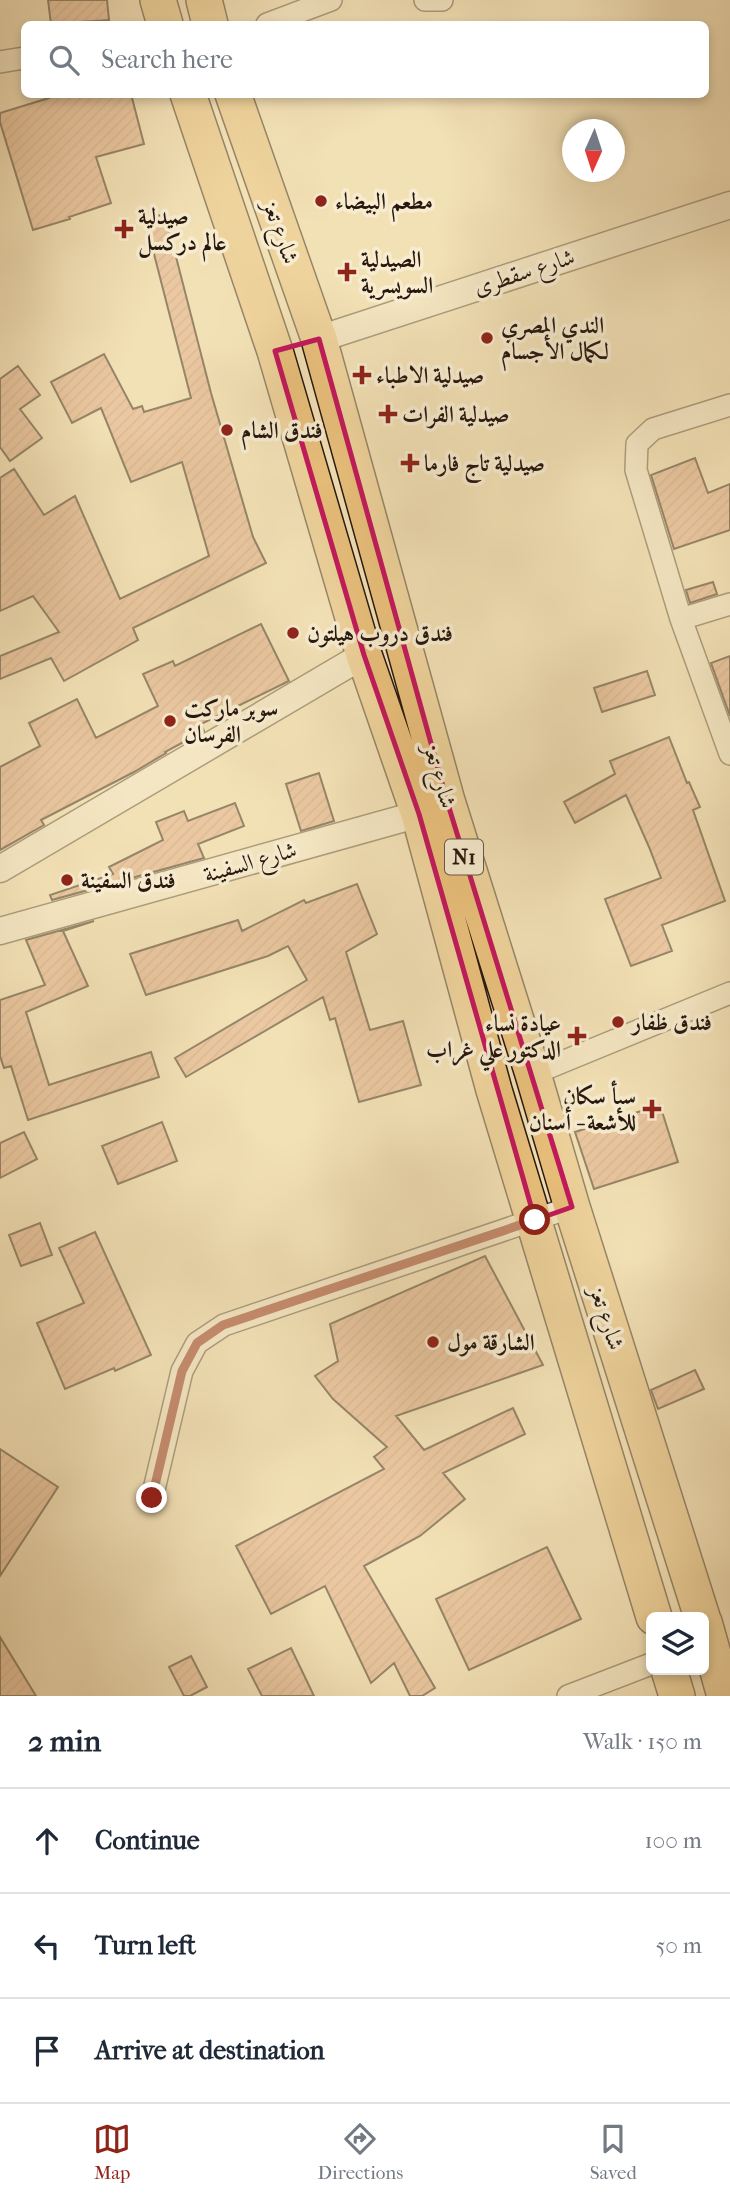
<!DOCTYPE html>
<meta charset="utf-8">
<style>
body{margin:0;font-family:"IM FELL French Canon",Amiri,serif;background:#f6f6f7;color:#1f2937}
.controls{position:absolute;right:21px;bottom:21px;display:grid;overflow:hidden;border-radius:10px;box-shadow:0 4px 10px #0003}
.controls button{width:63px;height:63px;display:grid;place-items:center;padding:0;border:0;border-bottom:2px solid #e0e1e3;background:#fff;color:#1f2937;font:35px sans-serif}
.compass{position:absolute;left:562px;top:119px;width:63px;height:63px;border-radius:50%;background:#fff;box-shadow:0 4px 10px #0003;rotate:183deg}
.stop{position:absolute;width:21px;height:21px;margin:-16px;border:5px solid #8f2418;border-radius:50%;background:#fff}
.stop.end{background:#8f2418;border-color:#fff;box-shadow:0 2px 7px #0008}
.list{margin:0;padding:0;list-style:none}
h2{display:flex;justify-content:space-between;align-items:center;height:91px;margin:0;padding:0 28px;font-size:30px}
h2 small{font-size:23px;font-weight:400;color:#747a83}
.list li{display:grid;grid-template-columns:46px 1fr auto;gap:21px;align-items:center;box-sizing:border-box;height:105px;padding:0 28px;border-top:2px solid #e0e1e3}
.list b{display:block;font-size:26px;white-space:nowrap}
.list em{font-size:23px;font-style:normal;color:#747a83}
.icon{flex:none;width:38px;height:38px;fill:none;stroke:currentColor;stroke-width:2;stroke-linecap:round;stroke-linejoin:round}
.map{position:relative;flex:none;width:730px;height:1696px;overflow:hidden}
.search{position:absolute;background:#fff;box-shadow:0 4px 10px #0003;left:21px;right:21px;top:21px;height:77px;display:flex;align-items:center;gap:18px;box-sizing:border-box;padding:0 24px;border-radius:10px;color:#747a83;font-size:26px}
.sheet{height:406px;background:#fff}
nav{display:flex;justify-content:space-around;align-items:center;box-sizing:border-box;height:98px;border-top:2px solid #e0e1e3;background:#fff;font-size:19px;color:#747a83}
nav a{display:grid;justify-items:center;gap:4px}
nav .on{color:#8f2418}
.map>svg:first-child{display:block}
</style>
<div class="map">
<svg width="730" height="1696" viewBox="0 0 730 1696">
<defs>
<pattern id="building-hatch" width="6" height="6" patternUnits="userSpaceOnUse" patternTransform="scale(1.75)"><rect width="6" height="6" fill="#e3a987"/><path d="M-1 1l2-2M0 6l6-6M5 7l2-2" fill="none" stroke="#c39173"/></pattern>
</defs>
<rect width="100%" height="100%" fill="#f3e1b7"/>
<filter id="stains"><feTurbulence type="fractalNoise" baseFrequency=".00286" numOctaves="4"/><feColorMatrix values="0 0 0 0 .2 0 0 0 0 .09 0 0 0 0 .02 0 0 0 .5 -.17"/></filter>
<radialGradient id="worn" r=".72"><stop offset=".6" stop-color="#630" stop-opacity="0"/><stop offset="1" stop-color="#630" stop-opacity=".3"/></radialGradient>
<path fill="url(#building-hatch)" stroke="#27170d" stroke-width="2" d="M48,0H107L109,20L51,24Z
M48,94H131L144,144L96,157L111,203L69,217L70,219L33,230L0,122V113L49,98Z
M165,214L211,393L253,537L266,563L133,628L138,640L64,681L51,658L0,679V656L59,632L33,596L0,611V478L14,469L44,515L75,496L120,599L209,556L182,462L131,482L101,408L72,423L51,382L104,354L133,409L142,406L144,412L191,398L145,219Z
M18,366L40,395L20,409L42,438L10,461L0,447V379Z
M695,458L708,493L730,484V530L674,549L651,475Z
M713,582L717,594L690,603L686,590Z
M261,624L289,681L201,724L204,731L165,752L166,753L134,772L41,820L44,825L0,850V767L40,746L29,723L77,699L96,738L158,706L143,674L173,661L175,666Z
M730,656V716L711,663Z
M647,671L655,695L602,712L594,688Z
M669,737L687,783L689,782L700,807L693,810L725,901L662,925L672,951L631,966L605,899L661,878L649,847L626,795L575,823L564,802L615,774L610,761Z
M319,773L334,821L301,831L286,784Z
M235,803L244,826L198,844L204,858L52,900L50,895L113,874L109,867L163,840L156,822L184,811L188,821Z
M357,884L377,934L346,952L370,1030L403,1021L421,1085L359,1102L335,1018L330,1020L323,997L186,1077L175,1058L307,980L288,946L268,956L146,995L130,954L238,920L242,931L304,900L306,903Z
M94,921L63,931L88,986L26,1012L49,1085L151,1052L159,1077L28,1120L11,1066L4,1068L0,1056V1000L45,985L26,940Z
M660,1105L678,1162L594,1189L575,1132Z
M162,1122L177,1161L118,1184L102,1146Z
M24,1132L37,1159L0,1178V1143Z
M40,1223L52,1255L21,1266L9,1235Z
M95,1232L151,1355L115,1371L114,1368L65,1389L37,1323L84,1303L59,1248Z
M485,1256L543,1365L396,1416L424,1450L513,1408L525,1434L443,1473L465,1499L420,1536L364,1566L435,1688L422,1696H410L394,1663L371,1683L325,1586L271,1614L236,1546L384,1469L374,1457L387,1447L333,1399L315,1376L338,1361L330,1324Z
M695,1370L704,1389L658,1409L651,1390Z
M0,1449L58,1487L0,1576Z
M547,1547L581,1619L469,1670L436,1599Z
M0,1637L36,1696H0Z
M291,1648L314,1696H262L248,1669Z
M191,1656L207,1687L190,1696H184L169,1667Z"/>
<g fill="none" stroke-linecap="round" stroke-linejoin="round">
<defs>
<path id="minor" d="M425,0H442
M267,24L331,0
M0,62L24,58
M730,405L653,429L637,444L636,470L681,619L730,754
M681,619L730,604
M533,1074L730,993
M152,1498L182,1371L197,1343L224,1325L572,1207
M568,1696L651,1664"/>
<path id="tertiary" d="M319,339L730,205
M0,869L364,655
M0,931L419,814"/>
<path id="trunk" d="M158,0L165,24
M204,0L210,24
M188,94L275,351L364,655L419,814L494,1090L654,1617
M233,94L319,339L447,801L533,1074L572,1207L702,1617
M704,1622L725,1696
M669,1670L677,1696"/>
</defs>
<use href="#minor" stroke="#5a4a38" stroke-width="24"/>
<use href="#tertiary" stroke="#5a4a38" stroke-width="29"/>
<use href="#trunk" stroke="#27170d" stroke-width="38"/>
<use href="#minor" stroke="#f7ecd0" stroke-width="21"/>
<use href="#tertiary" stroke="#f7ecd0" stroke-width="26"/>
<use href="#trunk" stroke="#eac07c" stroke-width="35"/>
</g>
<g fill="none" stroke-linecap="round" stroke-linejoin="round">
<path stroke="#8f2418" stroke-width="9" d="M152,1498L182,1371L197,1343L223,1325L535,1220"/>
</g>
<path d="M0 0H730V1696H0ZM319,339L447,801L572,1207L535,1220L419,814L364,655L275,351Z" fill="#f3e1b7" fill-opacity=".55" fill-rule="evenodd"/>
<path fill="none" stroke="#c2185b" stroke-width="5" stroke-linejoin="round" d="M319,339L447,801L572,1207L535,1220L419,814L364,655L275,351Z"/>
<g fill="#8f2418" stroke="#f7ecd0" stroke-width="2.5">
<circle cx="321" cy="201" r="7"/>
<path d="M120.5 218.5h7v7h7v7h-7v7h-7v-7h-7v-7h7z"/>
<path d="M343.5 261.5h7v7h7v7h-7v7h-7v-7h-7v-7h7z"/>
<circle cx="487" cy="338" r="7"/>
<path d="M358.5 364.5h7v7h7v7h-7v7h-7v-7h-7v-7h7z"/>
<path d="M384.5 403.5h7v7h7v7h-7v7h-7v-7h-7v-7h7z"/>
<circle cx="227" cy="430" r="7"/>
<path d="M406.5 452.5h7v7h7v7h-7v7h-7v-7h-7v-7h7z"/>
<circle cx="293" cy="633" r="7"/>
<circle cx="170" cy="721" r="7"/>
<circle cx="67" cy="880" r="7"/>
<circle cx="618" cy="1022" r="7"/>
<path d="M573.5 1025.5h7v7h7v7h-7v7h-7v-7h-7v-7h7z"/>
<path d="M648.5 1098.5h7v7h7v7h-7v7h-7v-7h-7v-7h7z"/>
<circle cx="433" cy="1342" r="7"/>
</g>
<g text-anchor="middle" dominant-baseline="central" stroke-width="7" stroke-linejoin="round" paint-order="stroke">
<rect fill="#f7ecd0" stroke="#655748" stroke-width="2" x="445" y="839.5" width="38" height="35" rx="5"/>
<g font-size="21" font-weight="bold" fill="#27170d">
<text x="464" y="857">N1</text>
</g>
<g font-size="23" font-weight="bold" fill="#27170d" stroke="#f7ecd0" text-anchor="start">
<text x="335" y="201">مطعم البيضاء</text>
<text x="138" y="216">صيدلية<tspan x="138" dy="26">عالم دركسل</tspan></text>
<text x="361" y="259">الصيدلية<tspan x="361" dy="26">السويسرية</tspan></text>
<text x="501" y="325">الندي المصري<tspan x="501" dy="26">لكمال الأجسام</tspan></text>
<text x="376" y="375">صيدلية الاطباء</text>
<text x="402" y="414">صيدلية الفرات</text>
<text x="241" y="430">فندق الشام</text>
<text x="424" y="463">صيدلية تاج فارما</text>
<text x="307" y="633">فندق دروب هيلتون</text>
<text x="184" y="708">سوبر ماركت<tspan x="184" dy="26">الفرسان</tspan></text>
<text x="81" y="880">فندق السفينة</text>
<text x="632" y="1022">فندق ظفار</text>
<text x="561" y="1023" text-anchor="end">عيادة نساء<tspan x="561" dy="26">الدكتور علي غراب</tspan></text>
<text x="636" y="1096" text-anchor="end">سبأ سكان<tspan x="636" dy="26">للأشعة - أسنان</tspan></text>
<text x="447" y="1342">الشارقة مول</text>
</g>
<g font-size="23" fill="#27170d" stroke="#f7ecd0">
<text transform="translate(281 232) rotate(71)">شارع تعز</text>
<text transform="translate(524 272) rotate(-18)">شارع سقطرى</text>
<text transform="translate(440 776) rotate(74)">شارع تعز</text>
<text transform="translate(250 862) rotate(-16)">شارع السفينة</text>
<text transform="translate(607 1318) rotate(72)">شارع تعز</text>
</g>
</g>
<rect width="100%" height="100%" filter="url(#stains)"/>
<rect width="100%" height="100%" fill="url(#worn)"/>
</svg>
<div class="controls">
<button><svg class="icon" aria-label="layers" viewBox="0 0 24 24"><path d="M12 4l9 5-9 5-9-5zM3 14l9 5 9-5"/></svg></button>
</div>
<svg class="compass" viewBox="-18 -18 36 36"><path d="M0-13l5 13h-10z" fill="#e53935"/><path d="M0 13l5-13h-10z" fill="#747a83"/></svg>
<div class="stop" style="left:535px;top:1220px"></div>
<div class="stop end" style="left:152px;top:1498px"></div>
<div class="search"><svg class="icon" aria-label="search" viewBox="0 0 24 24"><circle cx="10" cy="10" r="6"/><path d="M15 15l6 6"/></svg>Search here</div>
</div>
<section class="sheet">
<h2>2 min<small>Walk · 150 m</small></h2>
<ul class="list">
<li><svg class="icon" aria-label="ahead" viewBox="0 0 24 24"><path d="M12 20V5M6 11l6-6 6 6"/></svg><div><b>Continue</b></div><em>100 m</em></li>
<li><svg class="icon" aria-label="left" viewBox="0 0 24 24"><path d="M17 20v-9H6M10 6l-5 5 5 5"/></svg><div><b>Turn left</b></div><em>50 m</em></li>
<li><svg class="icon" aria-label="arrive" viewBox="0 0 24 24"><path d="M6 21V4h12l-3 4 3 4H6"/></svg><div><b>Arrive at destination</b></div></li>
</ul>
</section>
<nav>
<a class="on"><svg class="icon" aria-label="map" viewBox="0 0 24 24"><path d="M3 6l6-2 6 2 6-2v14l-6 2-6-2-6 2zM9 4v14M15 6v14"/></svg>Map</a>
<a><svg class="icon" aria-label="directions" viewBox="0 0 24 24"><path d="M12 3l9 9-9 9-9-9zM9 14v-3h6M13 9l2 2-2 2"/></svg>Directions</a>
<a><svg class="icon" aria-label="saved" viewBox="0 0 24 24"><path d="M7 4h10v16l-5-4-5 4z"/></svg>Saved</a>
</nav>
